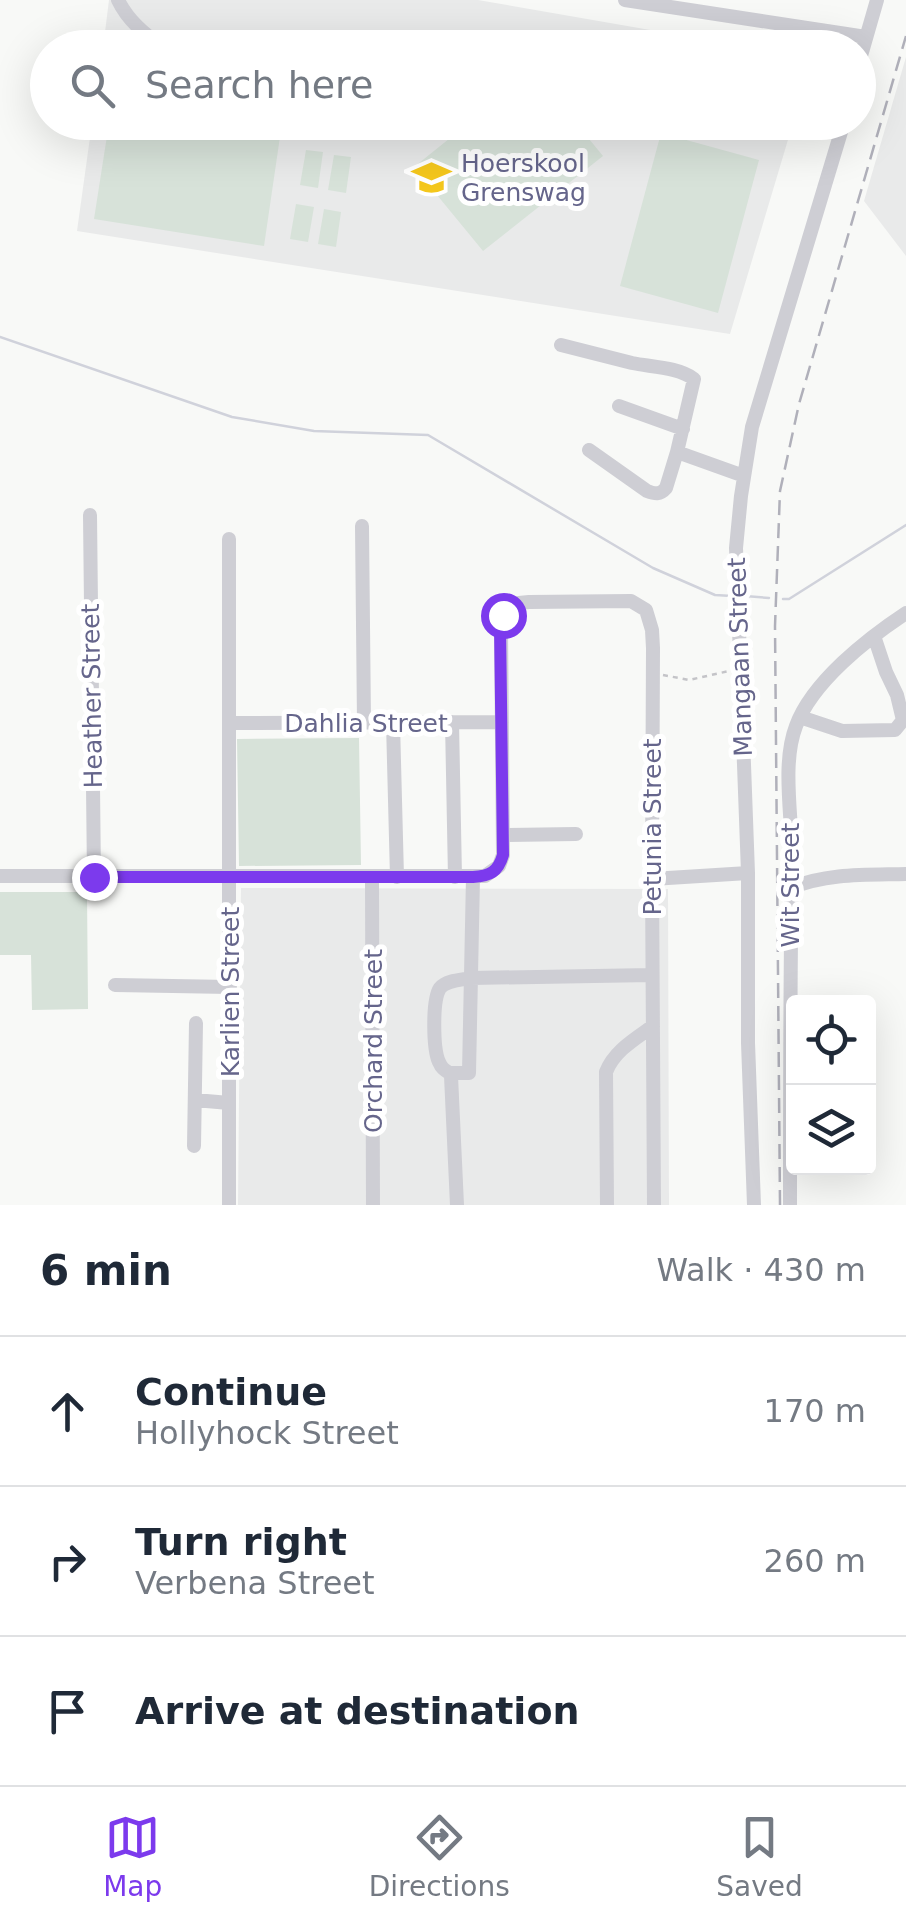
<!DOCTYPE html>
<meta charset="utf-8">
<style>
body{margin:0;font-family:"DejaVu Sans",sans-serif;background:#f6f6f7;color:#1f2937}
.controls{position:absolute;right:30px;bottom:30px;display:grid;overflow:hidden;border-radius:10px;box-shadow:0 10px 40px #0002}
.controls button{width:90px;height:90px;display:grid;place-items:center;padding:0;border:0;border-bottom:2px solid #e0e1e3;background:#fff;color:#1f2937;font:50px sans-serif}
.stop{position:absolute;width:30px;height:30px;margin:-22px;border:8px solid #7c3aed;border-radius:50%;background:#fff}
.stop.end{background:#7c3aed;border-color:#fff;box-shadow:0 2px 10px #0008}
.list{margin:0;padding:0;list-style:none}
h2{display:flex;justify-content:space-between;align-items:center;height:130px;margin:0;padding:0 40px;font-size:42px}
h2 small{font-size:32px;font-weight:400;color:#747a83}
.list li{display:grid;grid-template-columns:65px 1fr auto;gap:30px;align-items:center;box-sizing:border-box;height:150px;padding:0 40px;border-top:2px solid #e0e1e3}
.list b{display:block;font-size:38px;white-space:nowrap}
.list p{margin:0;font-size:32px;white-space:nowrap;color:#747a83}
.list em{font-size:32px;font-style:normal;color:#747a83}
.icon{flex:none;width:55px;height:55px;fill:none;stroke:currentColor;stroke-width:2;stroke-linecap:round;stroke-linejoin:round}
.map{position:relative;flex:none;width:906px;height:1205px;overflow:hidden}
.search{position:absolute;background:#fff;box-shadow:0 10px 40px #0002;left:30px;right:30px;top:30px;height:110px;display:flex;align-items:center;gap:25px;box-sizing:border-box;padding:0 35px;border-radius:55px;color:#747a83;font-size:38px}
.sheet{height:580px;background:#fff}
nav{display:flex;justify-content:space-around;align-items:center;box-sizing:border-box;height:140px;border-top:2px solid #e0e1e3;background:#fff;font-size:28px;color:#747a83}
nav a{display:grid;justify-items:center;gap:5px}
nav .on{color:#7c3aed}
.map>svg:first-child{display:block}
</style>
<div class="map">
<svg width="906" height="1205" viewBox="0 0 906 1205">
<rect width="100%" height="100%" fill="#f8f9f7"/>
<path fill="#e9eaea" d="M109,0H478L748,47L103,48Z
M906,57V256L864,201Z
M92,123H793L730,334L77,231Z
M241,888L668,889L669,1205H238Z"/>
<path fill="#d7e2d9" d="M470,122L576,123L603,156L483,251L414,167Z
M109,123H282L264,246L94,219Z
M661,133L759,160L718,313L620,286Z
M306,150L323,152L318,188L300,185Z
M334,155L351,157L346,193L328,190Z
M296,204L314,207L308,242L290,239Z
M324,209L341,212L336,247L318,244Z
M359,738L361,865L239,866L237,739Z
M0,892H87L88,1009L32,1010L31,955H0Z"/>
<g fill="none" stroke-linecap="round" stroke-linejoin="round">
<path stroke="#d0d2db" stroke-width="2.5" d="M0,337L232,417L314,431L428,435L653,568L715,595L732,596
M745,596L769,598
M783,599H789L906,525"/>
<path stroke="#c4c4c8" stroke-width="2.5" stroke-dasharray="5 5" stroke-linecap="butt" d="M663,675L689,680L729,671"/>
<path stroke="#ceced4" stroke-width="14" d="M118,0C128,21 145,34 163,48
M625,0L866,37
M792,27L806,48
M858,66L877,0
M561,345C584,351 608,357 632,363C651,367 678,367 694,379L677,452L666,488C660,495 655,494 647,491L589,450
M619,406L683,429
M677,452L744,476
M90,515L94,877
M362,526L364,723
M800,717L842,731L895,730L903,720L897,695L886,672L874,636
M452,722L455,877
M230,723L502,722
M393,723L397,877
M503,835L576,834
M0,876H485L499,866L503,855L501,625L507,610L519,603L529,602L631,601L646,610L652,630L653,648L652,879L654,1205
M372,878L373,1205
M652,879L748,873
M791,888C827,873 867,875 906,874
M115,985L230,987
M451,1074C445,1070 442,1069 439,1062C433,1049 432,1000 440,988C447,980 461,980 471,978L652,975
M195,1100L229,1103
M194,1146L196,1023
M229,1205V539
M457,1205L451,1076L452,1073H469L473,877
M607,1205L606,1072C614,1051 635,1039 653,1026
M754,1205L748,1043V873L736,548L741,496L752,427L844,122
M790,1205C790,1091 790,976 792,862C793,820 781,765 796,726C812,682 868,638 906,613"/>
<path stroke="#b0b0ba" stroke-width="2.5" stroke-dasharray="15 8" stroke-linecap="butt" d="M780,1205L775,626L780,491L799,404L906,36"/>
</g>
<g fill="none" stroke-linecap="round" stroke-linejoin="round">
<path stroke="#7c3aed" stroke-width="12" d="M94,877H473C490,876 498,872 503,855L500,625L503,615"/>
</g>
<defs>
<symbol id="school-bare" viewBox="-9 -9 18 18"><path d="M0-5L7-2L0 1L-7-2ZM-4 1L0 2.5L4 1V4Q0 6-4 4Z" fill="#f4c71c" stroke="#fff" stroke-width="2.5" paint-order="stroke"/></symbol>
</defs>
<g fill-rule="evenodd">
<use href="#school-bare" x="404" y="150" width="55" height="55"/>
</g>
<g text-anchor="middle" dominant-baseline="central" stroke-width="10" stroke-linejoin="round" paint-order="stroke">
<g font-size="25" fill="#65658b" stroke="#fff" text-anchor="start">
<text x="461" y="163">Hoerskool<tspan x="461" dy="29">Grenswag</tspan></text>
</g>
<g font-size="25" fill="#65658b" stroke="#fff">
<text transform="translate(740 657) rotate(-92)">Mangaan Street</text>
<text transform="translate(92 696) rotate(-91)">Heather Street</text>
<text x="366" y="723">Dahlia Street</text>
<text transform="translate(652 827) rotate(-90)">Petunia Street</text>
<text transform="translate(790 885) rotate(-90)">Wit Street</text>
<text transform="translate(230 992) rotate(-90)">Karlien Street</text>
<text transform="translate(373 1041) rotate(-90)">Orchard Street</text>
</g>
</g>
</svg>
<div class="controls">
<button><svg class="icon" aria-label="locate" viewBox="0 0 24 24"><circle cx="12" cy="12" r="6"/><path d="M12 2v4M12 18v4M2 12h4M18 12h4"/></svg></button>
<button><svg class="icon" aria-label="layers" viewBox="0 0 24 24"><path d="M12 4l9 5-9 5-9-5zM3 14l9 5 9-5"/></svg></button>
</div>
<div class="stop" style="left:503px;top:615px"></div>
<div class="stop end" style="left:94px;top:877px"></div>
<div class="search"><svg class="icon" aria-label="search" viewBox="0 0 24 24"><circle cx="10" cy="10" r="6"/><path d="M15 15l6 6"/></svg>Search here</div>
</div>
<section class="sheet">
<h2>6 min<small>Walk · 430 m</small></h2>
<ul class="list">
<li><svg class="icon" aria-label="ahead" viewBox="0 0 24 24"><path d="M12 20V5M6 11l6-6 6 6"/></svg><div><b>Continue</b><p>Hollyhock Street</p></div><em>170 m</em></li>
<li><svg class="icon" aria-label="right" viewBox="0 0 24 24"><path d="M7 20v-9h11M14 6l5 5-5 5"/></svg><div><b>Turn right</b><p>Verbena Street</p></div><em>260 m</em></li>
<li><svg class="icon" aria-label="arrive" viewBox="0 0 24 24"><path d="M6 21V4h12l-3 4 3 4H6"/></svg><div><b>Arrive at destination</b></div></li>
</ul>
</section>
<nav>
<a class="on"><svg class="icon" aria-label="map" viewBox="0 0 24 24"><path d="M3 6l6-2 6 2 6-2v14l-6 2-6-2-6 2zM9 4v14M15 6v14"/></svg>Map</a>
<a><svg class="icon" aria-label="directions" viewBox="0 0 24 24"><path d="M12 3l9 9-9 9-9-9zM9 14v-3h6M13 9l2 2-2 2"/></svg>Directions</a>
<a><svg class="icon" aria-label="saved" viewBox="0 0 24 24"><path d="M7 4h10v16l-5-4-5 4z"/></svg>Saved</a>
</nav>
